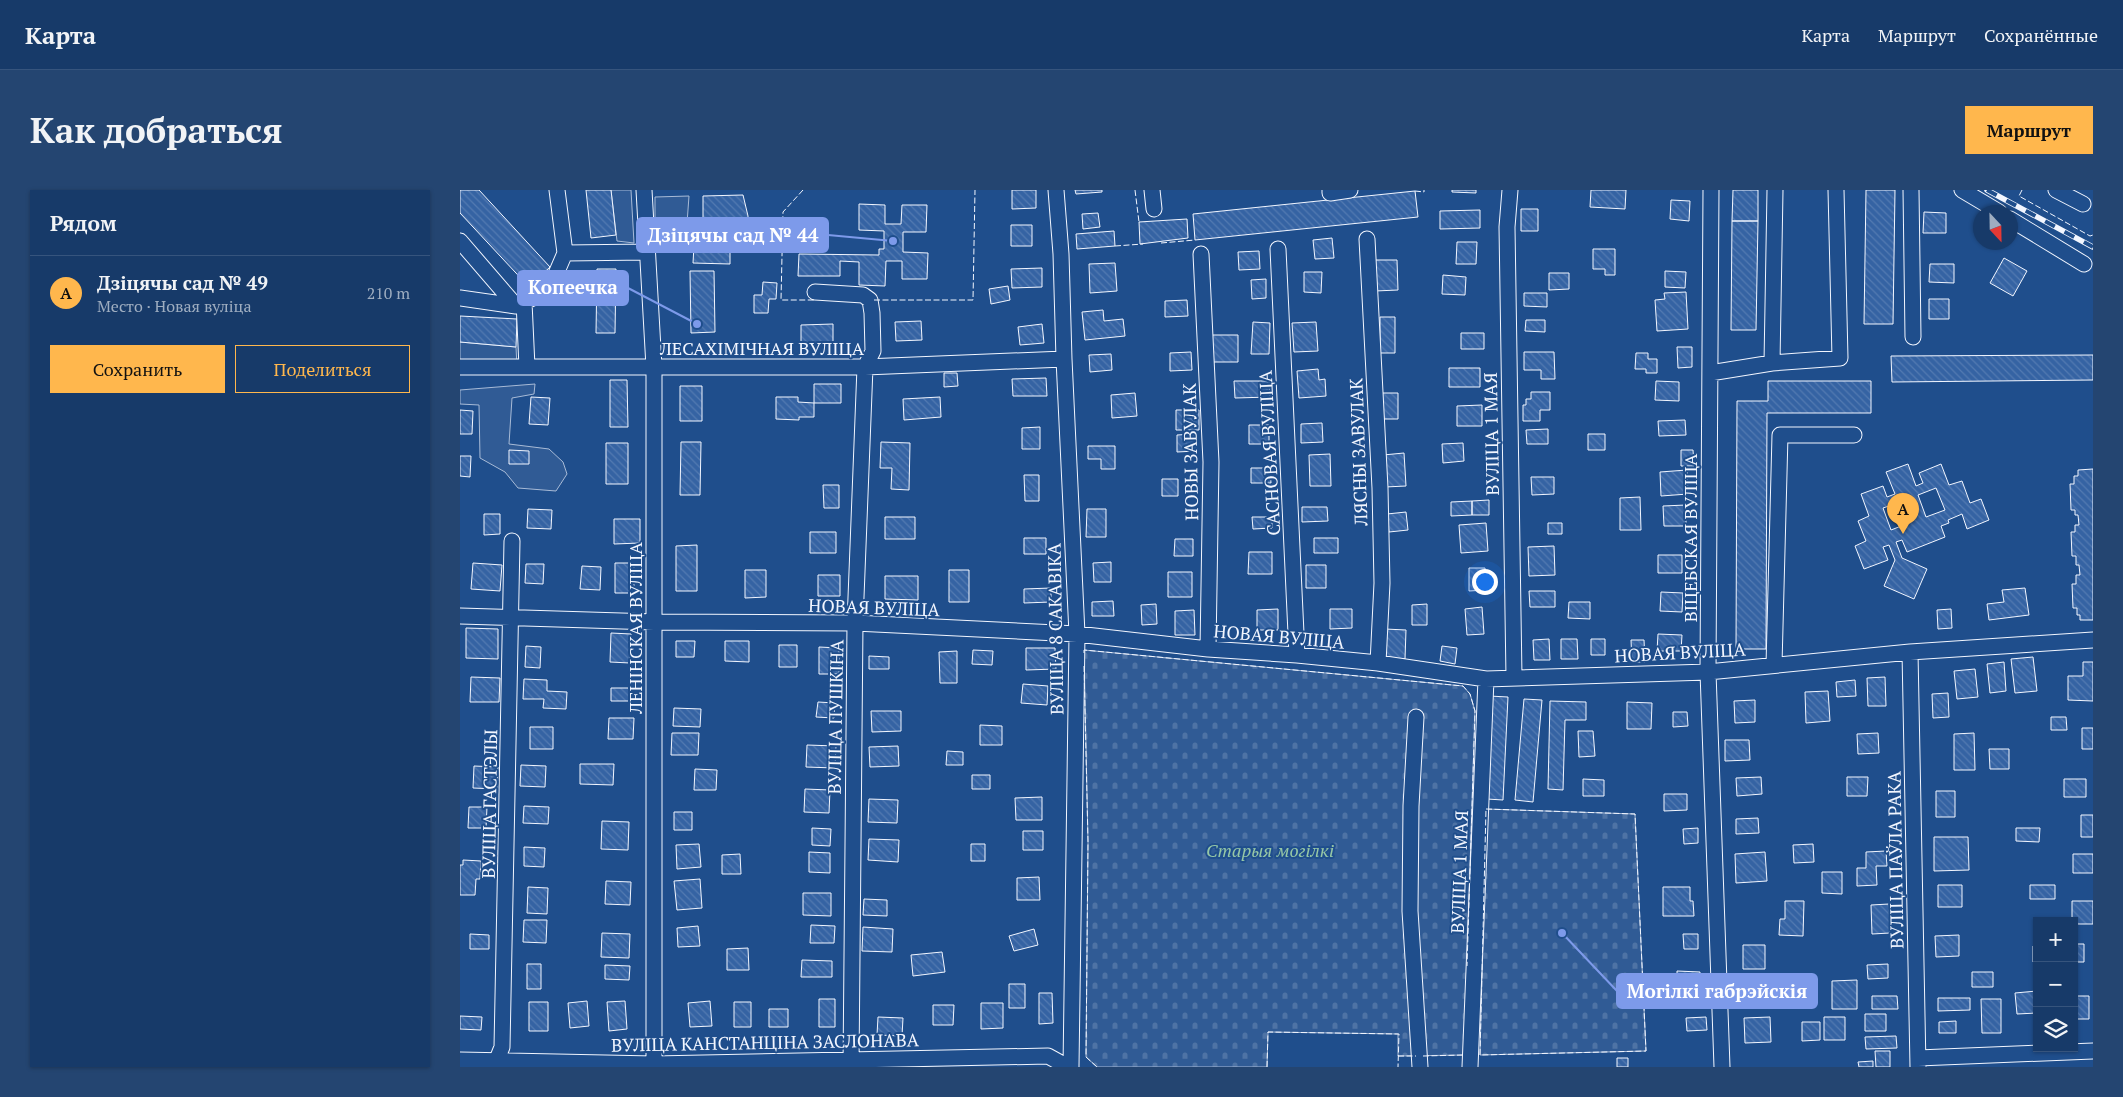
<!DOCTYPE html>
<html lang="ru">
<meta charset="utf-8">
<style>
body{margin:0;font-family:"PT Serif",serif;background:#244571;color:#f1f3f6}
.controls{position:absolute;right:15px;bottom:15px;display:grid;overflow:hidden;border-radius:0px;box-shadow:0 1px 4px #0004}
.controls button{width:45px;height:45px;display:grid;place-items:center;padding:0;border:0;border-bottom:1px solid #36547d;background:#173a69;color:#f1f3f6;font:25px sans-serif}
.compass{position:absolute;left:1513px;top:15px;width:45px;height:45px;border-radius:50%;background:#173a69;box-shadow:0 1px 4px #0004;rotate:158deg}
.you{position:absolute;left:1024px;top:391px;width:18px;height:18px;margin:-12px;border:4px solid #fff;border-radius:50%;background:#1a73e8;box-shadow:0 0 0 8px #1a73e833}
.badge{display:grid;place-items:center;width:32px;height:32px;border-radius:50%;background:#ffb74d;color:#111;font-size:16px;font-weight:700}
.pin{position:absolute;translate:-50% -41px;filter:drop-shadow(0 1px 2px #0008)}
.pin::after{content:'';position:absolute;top:26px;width:18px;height:15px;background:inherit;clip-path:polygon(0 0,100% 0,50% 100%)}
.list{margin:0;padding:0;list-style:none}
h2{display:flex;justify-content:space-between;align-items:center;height:65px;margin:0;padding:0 20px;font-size:21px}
h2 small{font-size:16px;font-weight:400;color:#9eadc0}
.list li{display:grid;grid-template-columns:32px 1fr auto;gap:15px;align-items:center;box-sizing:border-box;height:75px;padding:0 20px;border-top:1px solid #36547d}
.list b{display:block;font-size:19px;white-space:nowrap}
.list p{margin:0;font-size:16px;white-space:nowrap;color:#9eadc0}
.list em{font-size:16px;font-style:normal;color:#9eadc0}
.actions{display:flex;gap:10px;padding:15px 20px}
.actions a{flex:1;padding:11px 0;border:1px solid #ffb74d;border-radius:0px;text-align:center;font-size:18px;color:#ffb74d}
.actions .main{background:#ffb74d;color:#111}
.icon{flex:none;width:28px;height:28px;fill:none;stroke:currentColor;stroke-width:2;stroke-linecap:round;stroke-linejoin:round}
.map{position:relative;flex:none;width:1633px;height:877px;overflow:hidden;border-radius:0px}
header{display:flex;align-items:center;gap:30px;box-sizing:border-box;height:70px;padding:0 25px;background:#173a69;border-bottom:1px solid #36547d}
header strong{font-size:24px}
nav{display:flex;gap:28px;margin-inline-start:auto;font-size:18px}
.intro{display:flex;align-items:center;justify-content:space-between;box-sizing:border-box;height:120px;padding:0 30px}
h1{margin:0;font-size:35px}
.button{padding:12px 22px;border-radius:0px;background:#ffb74d;color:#111;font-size:18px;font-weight:700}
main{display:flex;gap:30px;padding:0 30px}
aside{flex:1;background:#173a69;border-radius:0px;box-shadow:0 1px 4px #0004}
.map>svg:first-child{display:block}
</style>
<header>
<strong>Карта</strong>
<nav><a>Карта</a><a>Маршрут</a><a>Сохранённые</a></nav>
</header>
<div class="intro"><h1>Как добраться</h1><a class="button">Маршрут</a></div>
<main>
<aside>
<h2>Рядом<small></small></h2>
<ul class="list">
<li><span class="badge">A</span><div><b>Дзіцячы сад № 49</b><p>Место · Новая вуліца</p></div><em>210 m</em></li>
</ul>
<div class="actions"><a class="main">Сохранить</a><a>Поделиться</a></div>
</aside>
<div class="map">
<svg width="1633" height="877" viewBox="0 0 1633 877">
<defs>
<pattern id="cemetery-stones" width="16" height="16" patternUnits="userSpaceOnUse" patternTransform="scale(1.25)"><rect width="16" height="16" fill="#305b95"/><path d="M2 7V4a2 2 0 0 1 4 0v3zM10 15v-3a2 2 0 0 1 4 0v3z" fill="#4e73a5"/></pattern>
<pattern id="building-back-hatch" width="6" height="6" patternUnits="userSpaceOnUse" patternTransform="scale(1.25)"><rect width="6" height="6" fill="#3563a3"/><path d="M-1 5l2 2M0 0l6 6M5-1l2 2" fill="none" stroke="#537ab1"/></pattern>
</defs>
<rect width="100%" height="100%" fill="#1f4e8c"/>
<path fill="#305b95" stroke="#a8bbd7" d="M151,0H171L174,53L157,51Z
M229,6L225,61L195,60V7Z
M0,152L56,157L57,177H0Z
M75,194L74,204L52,208L49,254L89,259L103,272L107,284L96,301L58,298L45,282L20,268L19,215L0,214V200Z"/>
<path fill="url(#cemetery-stones)" stroke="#a8bbd7" d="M624,460L1003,496L1010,504L1015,521L1004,865L938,866V844L808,842L807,877H637L626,867L628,652Z
M1026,619L1175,624L1186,861L1020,865Z"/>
<path fill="url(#building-back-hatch)" stroke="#f2f6ff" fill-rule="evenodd" d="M0,0H19L90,77L69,97L0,23Z
M126,0H151L156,45L131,48Z
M552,0H576V18L552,19Z
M615,0H642V2L616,4Z
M992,0H1016V3L992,2Z
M1131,0H1166L1165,19L1130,17Z
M1273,0H1298V31H1272Z
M1406,0H1435L1433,134H1404Z
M955,1L958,27L735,50L733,24Z
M283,5L288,26V52L270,51V74L233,73L234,56L243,51V6Z
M1211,10L1230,11L1229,31L1210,29Z
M399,14L425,15V34H441L442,15H467L466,42H443V62L468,63L467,89H442V71H426L425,96L399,95V72L380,71V86H338L339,64L419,65V59H424V41L399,40Z
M1061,19H1078V41H1061Z
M1020,20V38L980,39V21Z
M1464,22L1486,23V43H1463Z
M638,23L640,37L623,39L622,24Z
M727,29L728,48L680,54L679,32Z
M1272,31H1298L1296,140H1271Z
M551,35H572V56H551Z
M654,41L655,56L617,59L616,44Z
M872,48L874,68L855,69L853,50Z
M997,52H1017L1016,74H996Z
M1133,59H1155V85H1145V79H1133Z
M799,61L800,79L779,80L778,62Z
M1544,68L1567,81L1553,106L1530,93Z
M914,70H937L938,100L915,101Z
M655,73L657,101L630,103L629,74Z
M1470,74H1494V93L1469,92Z
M582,78V97L552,98L551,79Z
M137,79H156L155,143H136Z
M230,81H254L255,142L231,143Z
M1205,81L1226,82L1225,98L1205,97Z
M844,82H862L861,103L844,102Z
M1089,83H1109V99L1089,100Z
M983,85L1006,87L1005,105L982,104Z
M806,89V108L792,109L791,90Z
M303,92L317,93L316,109H309L308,123H294V105H302Z
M548,96L550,110L531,114L529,99Z
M1226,102L1228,139L1197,141L1195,110L1205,109L1204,103Z
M1064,103H1087V117L1064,116Z
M1469,109H1489V129H1469Z
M727,110L728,126L705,127V111Z
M643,120L644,131L663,129L665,146L625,150L622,122Z
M0,126L57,129L56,157L0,152Z
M920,127H935V163H920Z
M1066,130H1085V142L1065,141Z
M461,131L462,150L436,151L435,132Z
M793,132L810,133L809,164H791Z
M856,132L858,161L834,162L832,133Z
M373,134V153H341V135Z
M582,134L584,153L560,155L558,137Z
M1001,143H1024V159H1001Z
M751,145H778V172H751Z
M1217,157H1232V177L1218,178Z
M731,162L732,180L710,181V163Z
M1064,162H1094L1095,189H1081V180H1064Z
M1176,163H1188V169H1197V183H1186V179H1175Z
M651,164L652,180L630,182L629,165Z
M1633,165V190L1432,192L1431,166Z
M989,178H1020V197H989Z
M858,179L859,190L865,189L866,206L839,208L837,181Z
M484,183H497L498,196L484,197Z
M586,188L587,206H553L552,189Z
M150,190H167L168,237H150Z
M774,191H810V207L775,208Z
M1196,191L1219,192V211L1195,210Z
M1308,191H1411V223H1307L1306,459H1276L1277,211H1308Z
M354,194H381V213H354Z
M220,196H242V231H220Z
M1071,202H1090V220H1080V231H1063V215H1066V209H1071Z
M675,203L677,226L652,228L651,205Z
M920,203H938V229H920Z
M71,207L90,208L88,235L69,234Z
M316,207H338V212L354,213V227H339V230L316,229Z
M480,207L481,227L444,230L443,209Z
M1022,215V236H997V216Z
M0,220L13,221L12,244H0Z
M716,220H739V240H716Z
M1225,230L1226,245L1199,246L1198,231Z
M862,233L863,252L841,253V234Z
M789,235H809V254H789Z
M580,237V259H562V238Z
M1088,239V254H1067L1066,240Z
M735,244L736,261L717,262V245Z
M1128,244H1145V260H1128Z
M221,252H241L240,305H220Z
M421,252L450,253L449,300L431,299L432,278H420Z
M146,253H168V294H146Z
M1003,253L1004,271L983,273L982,254Z
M628,256H655V279H641V269H628Z
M49,260L69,261V274H49Z
M1221,260H1233L1234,276H1221Z
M944,263L946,296L925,297L923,265Z
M870,264L871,296H850L849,265Z
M0,266H11L10,287L0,286Z
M1448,274L1456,296L1463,293L1459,283L1481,274L1489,295L1502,291L1510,313L1521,309L1529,330L1507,339L1502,324L1488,330L1489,333L1481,336L1485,347L1447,362L1442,350L1436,352L1442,368L1467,379L1454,409L1424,396L1435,370L1429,355L1423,357L1428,370L1404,379L1395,356L1406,351L1398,331L1409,326L1401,304L1423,296L1427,307L1435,304L1426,282ZM1476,298L1485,320L1466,327L1458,305ZM1441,312L1449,333L1431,340L1423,318Z
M791,278H810L811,293H791Z
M1633,279V430H1620V425H1617V418H1613L1612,394H1616V385H1620L1619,375H1616V366H1612L1611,342H1615V335H1619L1618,325H1615V320H1611L1610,294H1614V286H1618V280Z
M1227,280L1228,304L1201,306L1200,282Z
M564,285H579V311H565Z
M1071,287H1094V304L1072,305Z
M702,289H718V306H702Z
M363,295H379V318H364Z
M1180,307L1181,340H1160V308Z
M1029,310V325H1012V311Z
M1012,311V325L991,326V312Z
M1226,315V336H1204L1203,316Z
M842,317H867L868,331L842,332Z
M68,319L92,320L91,339L67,338Z
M627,319H646V347H626Z
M946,322L948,340L929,342L927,324Z
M24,324H40V344L24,345Z
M425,327H455V349H425Z
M792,327H812V338L793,339Z
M154,329H180V353L154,354Z
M1026,333L1028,361L1001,363L999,335Z
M1088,333H1102V344H1088Z
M350,342H376V363H350Z
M564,348H586V364H564Z
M854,348H878V363H854Z
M715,349H733V366H714Z
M237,355V401H216V356Z
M1094,356L1095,385L1069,386L1068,357Z
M789,362H812V384H788Z
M1198,365H1222V383H1198Z
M651,372V392H634L633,373Z
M13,373L42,375L40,401L11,399Z
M155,373H174V403H155Z
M66,374H84L83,394L65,393Z
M846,375H866V398H846Z
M122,376L141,377L140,400L120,399Z
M1009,378H1025L1026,400L1009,401Z
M285,380H306V407L285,408Z
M489,380H509V412H489Z
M708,382H732V407H708Z
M358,385H380V406H358Z
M425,386H458V410L425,409Z
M591,398V412L564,413V399Z
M1565,398L1569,425L1529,430L1527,414L1544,412L1542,400Z
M1069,401H1095V417H1070Z
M1201,402L1223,403L1222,422L1200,421Z
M653,411L654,426H632V412Z
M1109,412H1130V429L1108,428Z
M696,414L697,434L682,435L681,415Z
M967,414V435H952V415Z
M1022,417L1024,444L1007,445L1005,419Z
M818,419V440H797V420Z
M870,419H892V438L870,439Z
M1491,419L1492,438L1478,439L1477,420Z
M734,420L735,445H715V421Z
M6,438L38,439V469L6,468Z
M925,439L946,440L945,469L924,468Z
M151,443L171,444L170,473L150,472Z
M1198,444L1222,445L1221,461H1197Z
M1089,449L1090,470H1074L1073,450Z
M1101,449H1117L1118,469H1101Z
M1131,449H1145V465H1131Z
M1171,450H1184L1185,472H1172Z
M216,451H235L234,467H216Z
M265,451H289V472L265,471Z
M319,455H337V477H319Z
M66,456L81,457L80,478L65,477Z
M982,456L997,458L995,474L980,471Z
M359,457L379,458V484H359Z
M566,458H595L596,479L566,480Z
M513,460L533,461L532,475L512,474Z
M497,461V493H480L479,462Z
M409,466L429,467V479H409Z
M1573,467L1577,501L1555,503L1551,469Z
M1544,472L1546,501L1530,503L1527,474Z
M1623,472H1633V511L1608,510V486H1623Z
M1515,479L1518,507L1497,509L1494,481Z
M11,487L40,488L39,512H10Z
M1425,487L1426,516H1408L1407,488Z
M64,489L87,490V501L107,502L106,519L83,518L84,509H63Z
M1395,490L1396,506L1377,507L1376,492Z
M563,494L588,496L587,515L561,513Z
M151,498H170V511H151Z
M1368,501L1370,531L1346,533L1345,502Z
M1488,503L1489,527L1473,528L1472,504Z
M1029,506L1048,507L1043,610L1027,609Z
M1064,509L1082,510L1073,612L1055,610Z
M1295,510V532L1275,533L1274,511Z
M1090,511L1126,512V530H1105L1103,600L1088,599Z
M358,512L375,513L374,528L356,527Z
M1167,512L1192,513L1191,539H1167Z
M214,518L241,519L240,537L213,536Z
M411,521H441V541L412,542Z
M1213,522H1227L1228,536L1213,537Z
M1591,527H1606L1607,540H1591Z
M149,528H174L173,549H148Z
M520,535L542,536V555H520Z
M70,537H93V559H70Z
M1622,538H1633V559H1622Z
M1118,541H1133L1135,566L1119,567Z
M212,543H239L238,565H211Z
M1418,543L1419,563L1398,564L1397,544Z
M1514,543L1515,580H1494V544Z
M1265,550H1289L1290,570L1265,571Z
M347,555L376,556L375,578L346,577Z
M438,556L439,576L410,577L409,557Z
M1529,559H1549V579H1530Z
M487,561L503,562V575H486Z
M120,574H154L153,595L120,594Z
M61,575L86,576L85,597L60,596Z
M14,576L38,577L37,599L13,598Z
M235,579L257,580L256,600H234Z
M512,585H530V599H512Z
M1301,587L1302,604L1277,606L1276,588Z
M1387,587H1408L1407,606H1387Z
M1123,589L1144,590V606H1123Z
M1604,589H1626V607H1604Z
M345,599L370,600L369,623L344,622Z
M1476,601H1495V627H1476Z
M1204,604H1227V620L1204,621Z
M582,607V630H556L555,608Z
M409,609L438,610L437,633L408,632Z
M64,616L89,617L88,634L63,633Z
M9,617H27L26,638H8Z
M214,622H232V640H214Z
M1621,625H1633V647H1621Z
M1298,628L1299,643L1276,644V629Z
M142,631L169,632L168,660L141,659Z
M352,638L371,639L370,656L352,655Z
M1238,638V653L1224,654L1223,639Z
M1556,638H1580L1579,652L1556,651Z
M563,641H583V660H563Z
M1474,647H1508L1509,680L1474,681Z
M409,649L439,650L438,672L408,670Z
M239,654L241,677L217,679L216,655Z
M511,654H525V671H511Z
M1353,654L1354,672L1334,673L1333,655Z
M64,657L85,658L84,677L64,676Z
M1426,661L1427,676H1416L1417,695L1397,696V678H1406V662Z
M349,662L370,663V683L349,682Z
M1305,662L1307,691L1276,693L1275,664Z
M280,664L281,684H262V665Z
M1613,664H1633V683H1613Z
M3,670L21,671L20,689H16L15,705H0V675H3Z
M1362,682H1382V704L1362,703Z
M579,687L580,710H557V688Z
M240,689L242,718L217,720L214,691Z
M146,691L171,692L170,715L145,714Z
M1478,695H1502V717H1478Z
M1570,695H1595V709H1570Z
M68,697L88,698L87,724L67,723Z
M1203,697H1230V711H1233L1234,726H1203Z
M343,703H371V726L343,725Z
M404,709L427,710V726L403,725Z
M1325,711H1344L1343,746L1319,745L1320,729H1325Z
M1612,711H1633V734H1614V731H1612Z
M1429,714L1430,743L1412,744L1411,715Z
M64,730H87L86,753L63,752Z
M351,735L375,736L374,753H350Z
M238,736L240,756L218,757L217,738Z
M403,737L433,739L432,762L402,761Z
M574,739L578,755L554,761L549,746Z
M142,743L170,744L169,768L141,767Z
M10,744L29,745V759H10Z
M1223,744H1238V759H1224Z
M1499,745V766L1476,767L1475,746Z
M1614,754H1624V772H1614Z
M1283,755H1305V779H1283Z
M1573,756H1577V772H1573Z
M288,758L289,780H267V759Z
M482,762L485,782L453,786L451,765Z
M342,770L372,771V787H341Z
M67,774H81V799H67Z
M1428,774V788L1408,789L1407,775Z
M145,775L170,776L169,790L145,789Z
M1217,781L1240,782V802H1217Z
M1512,782H1533V797H1512Z
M1397,790V819H1372V791Z
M549,794H565V818H549Z
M1577,801V823L1557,824L1555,803Z
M579,803H592L593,833L579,834Z
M1412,806H1437L1438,819H1412Z
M1614,806H1629V829H1614Z
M1478,808H1510V820L1478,821Z
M359,809H375V837H359Z
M1521,809H1541V843H1522Z
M127,811L129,836L110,838L108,813Z
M165,811L167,839L149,841L147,812Z
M250,811L252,836L230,837L228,813Z
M69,812H88V841H69Z
M274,812H291V837H274Z
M521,813H543V838L521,839Z
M473,815H494L493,835H473Z
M309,819H328V837H309Z
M1405,824H1426V841H1405Z
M0,826L22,827L21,840L0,839Z
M418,827L443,828L442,846L417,845Z
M1246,827L1247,840L1227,841L1226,828Z
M1310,827L1311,852L1285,853L1284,828Z
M1364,827H1385V850H1364Z
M1496,831V843H1479V832Z
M1342,832H1360V850L1342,851Z
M1436,846L1437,858L1406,859L1405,847Z
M1415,861H1430V877H1416Z
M1157,868H1168V877H1157Z
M1413,871V877H1399L1398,872Z"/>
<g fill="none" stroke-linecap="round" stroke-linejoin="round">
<defs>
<path id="minor" d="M97,0L105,63L187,62
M184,0L194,177V877
M596,0L601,64L604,169L617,444L611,877
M692,0L694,19
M870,0V3L890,0
M1050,0L1047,37L1054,487
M1251,0L1248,482L1262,877
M1315,0L1312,173L1380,168L1376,0
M1451,0L1453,147
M1502,0L1539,22
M1596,0L1623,14
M1550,29L1624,74
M907,49L920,298L922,393L918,473
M0,51L56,116
M818,59L837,465
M741,64L751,272L748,459
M355,102L403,105L410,110L412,123L413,161L405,177L395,433L391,877
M0,108L56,116L89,100L105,63
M64,112L67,177
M0,177H405L604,169
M1250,183L1312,173
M0,426L194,432L395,433L617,444L748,459L837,465L918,473L1026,489L1248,482L1450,462L1633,450
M1450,462L1458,877
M1314,475L1320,245H1394
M956,527L951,616L950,721L960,877
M1458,868L1633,861
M0,870L194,874L588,866L608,877
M34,877L42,857L52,351
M1010,877L1026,489"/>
</defs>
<use href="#minor" stroke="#f2f6ff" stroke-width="17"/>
<use href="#minor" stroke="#1f4e8c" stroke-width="15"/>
<defs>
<path id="rail" d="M1527,0L1633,57"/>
</defs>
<use href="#rail" stroke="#f2f6ff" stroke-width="5.5"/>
<use href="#rail" stroke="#1f4e8c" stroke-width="4" stroke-dasharray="11" stroke-linecap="butt"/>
<path stroke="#f2f6ff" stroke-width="1" stroke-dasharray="6 2.5" stroke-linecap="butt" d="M343,0L323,22L321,110H356
M675,0L679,32
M1562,0L1559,6L1630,46L1633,45
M955,1L964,2V0
M701,53L735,50
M655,56L683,54
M414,110H513L515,0
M624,463V460L1003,496L1010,504L1015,521L1007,776
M624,476L628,652L626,867L637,877
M1026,619L1175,624L1186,861L1020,865Z
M938,866H956
M963,866L1004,865V864
M807,877L808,842L939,844L938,877"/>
</g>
<g text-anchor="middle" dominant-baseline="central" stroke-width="4" stroke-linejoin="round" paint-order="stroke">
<g font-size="18" fill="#f2f6ff" stroke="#1f4e8c">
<text x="302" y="158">ЛЕСАХІМІЧНАЯ ВУЛІЦА</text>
<text transform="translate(1031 244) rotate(-91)">ВУЛІЦА 1 МАЯ</text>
<text transform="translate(730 262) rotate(-91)">НОВЫ ЗАВУЛАК</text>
<text transform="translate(898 262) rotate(-92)">ЛЯСНЫ ЗАВУЛАК</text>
<text transform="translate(809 263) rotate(-93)">САСНОВАЯ ВУЛІЦА</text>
<text transform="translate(1230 348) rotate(-90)">ВІЦЕБСКАЯ ВУЛІЦА</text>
<text transform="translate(414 417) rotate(2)">НОВАЯ ВУЛІЦА</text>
<text transform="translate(175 438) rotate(-90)">ЛЕНІНСКАЯ ВУЛІЦА</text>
<text transform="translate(595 439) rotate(-91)">ВУЛІЦА 8 САКАВІКА</text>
<text transform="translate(819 446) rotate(5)">НОВАЯ ВУЛІЦА</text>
<text transform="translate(1220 462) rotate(-3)">НОВАЯ ВУЛІЦА</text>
<text transform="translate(375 527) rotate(-89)">ВУЛІЦА ПУШКІНА</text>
<text transform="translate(29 614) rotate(-89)">ВУЛІЦА ГАСТЭЛЫ</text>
<text transform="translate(1435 670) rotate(-91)">ВУЛІЦА ПАЎЛА РАКА</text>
<text transform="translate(999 682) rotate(-88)">ВУЛІЦА 1 МАЯ</text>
<text transform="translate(305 852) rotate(-1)">ВУЛІЦА КАНСТАНЦІНА ЗАСЛОНАВА</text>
</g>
<g font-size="18" font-style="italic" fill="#97c8a6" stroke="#1f4e8c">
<text x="810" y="660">Старыя могілкі</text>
</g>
</g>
<path fill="none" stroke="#7d9aea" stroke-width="2" d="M433 51L368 45M237 134L168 98M1102 743L1157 801"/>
<g fill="#7d9aea" stroke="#1f4e8c" stroke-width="2">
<circle cx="433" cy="51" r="5"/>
<circle cx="237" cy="134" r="5"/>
<circle cx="1102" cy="743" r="5"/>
</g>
<g fill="#7d9aea" stroke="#7d9aea" stroke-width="2">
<rect x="177" y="28" width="191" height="34" rx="5"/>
<rect x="58" y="81" width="110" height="34" rx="5"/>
<rect x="1157" y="784" width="200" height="34" rx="5"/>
</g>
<g font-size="19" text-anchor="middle" font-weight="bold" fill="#fff">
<text x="273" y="52">Дзіцячы сад № 44</text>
<text x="113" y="104">Копеечка</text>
<text x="1257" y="808">Могілкі габрэйскія</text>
</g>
</svg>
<div class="controls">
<button>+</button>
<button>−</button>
<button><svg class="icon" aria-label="layers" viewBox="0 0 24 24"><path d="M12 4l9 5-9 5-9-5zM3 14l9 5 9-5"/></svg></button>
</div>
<svg class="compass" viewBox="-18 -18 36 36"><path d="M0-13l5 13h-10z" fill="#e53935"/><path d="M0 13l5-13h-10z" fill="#9eadc0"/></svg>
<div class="you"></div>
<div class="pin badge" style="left:1443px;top:344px">A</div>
</div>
</main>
